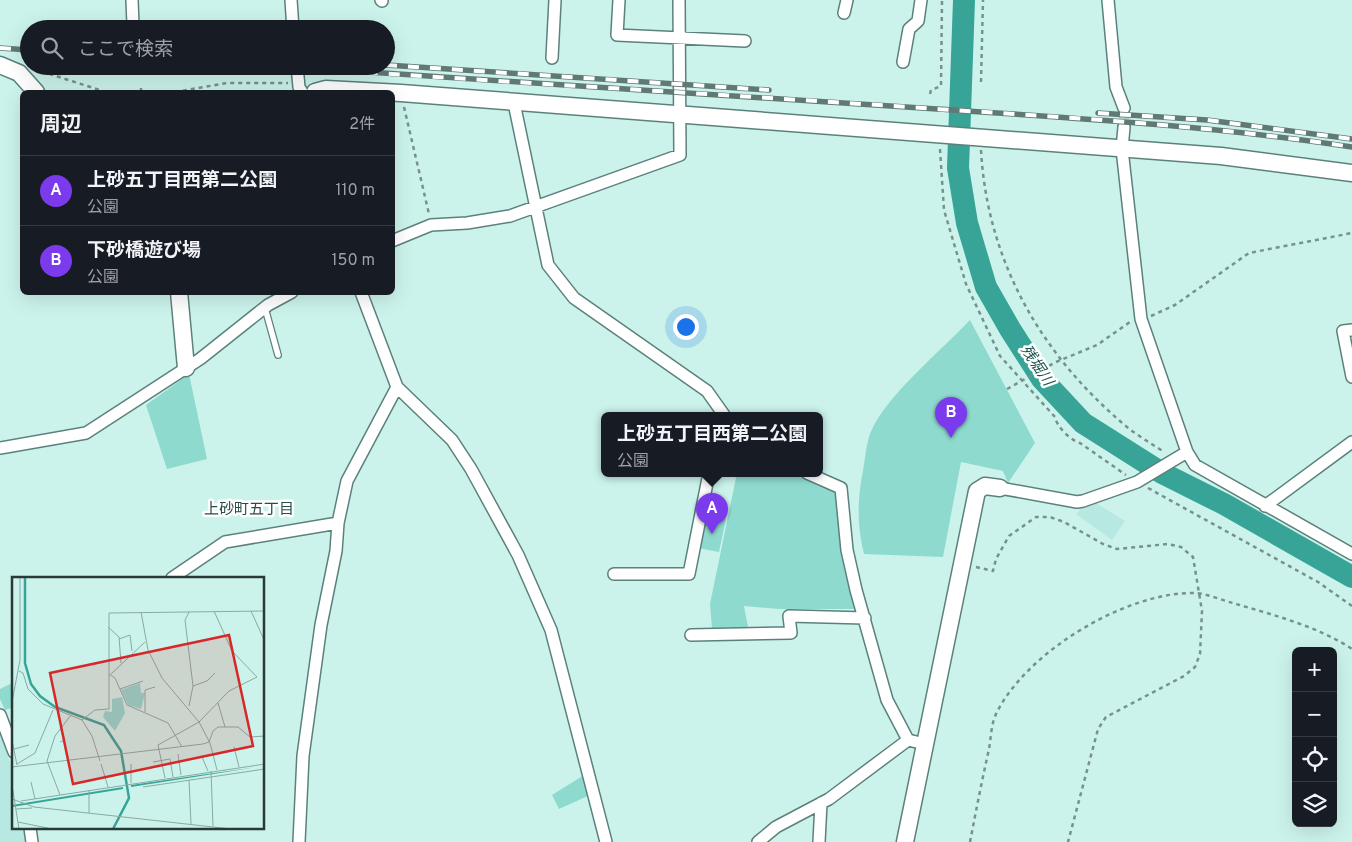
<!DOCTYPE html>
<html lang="ja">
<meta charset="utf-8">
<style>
body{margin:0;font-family:Overpass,"Noto Sans JP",sans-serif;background:#242831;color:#f1f3f6}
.controls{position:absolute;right:15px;bottom:15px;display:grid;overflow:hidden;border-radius:8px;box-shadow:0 5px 20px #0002}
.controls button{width:45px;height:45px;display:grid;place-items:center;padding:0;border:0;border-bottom:1px solid #363941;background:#171b24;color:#f1f3f6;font:25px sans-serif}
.you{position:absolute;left:685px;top:326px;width:18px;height:18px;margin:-12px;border:4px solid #fff;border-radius:50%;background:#1a73e8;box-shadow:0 0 0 8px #1a73e833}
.badge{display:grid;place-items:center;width:32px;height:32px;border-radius:50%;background:#7c3aed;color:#fff;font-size:16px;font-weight:700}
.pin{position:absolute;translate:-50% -41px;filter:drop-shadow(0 1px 2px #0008)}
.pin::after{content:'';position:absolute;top:26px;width:18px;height:15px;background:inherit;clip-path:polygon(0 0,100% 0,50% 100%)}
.popup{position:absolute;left:601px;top:412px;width:222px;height:65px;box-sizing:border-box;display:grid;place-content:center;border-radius:8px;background:#171b24;filter:drop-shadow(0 1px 4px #0005);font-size:16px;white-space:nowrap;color:#9ea1a6}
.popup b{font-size:19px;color:#f1f3f6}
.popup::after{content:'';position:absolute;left:50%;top:100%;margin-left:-10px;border:10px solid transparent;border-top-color:#171b24}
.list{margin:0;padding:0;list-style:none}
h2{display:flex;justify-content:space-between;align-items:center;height:65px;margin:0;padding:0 20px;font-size:21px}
h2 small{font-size:16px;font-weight:400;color:#9ea1a6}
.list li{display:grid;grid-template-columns:32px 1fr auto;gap:15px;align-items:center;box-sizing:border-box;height:70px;padding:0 20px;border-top:1px solid #363941}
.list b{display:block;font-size:19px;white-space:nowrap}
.list p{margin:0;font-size:16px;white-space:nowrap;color:#9ea1a6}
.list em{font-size:16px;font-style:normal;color:#9ea1a6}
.icon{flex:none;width:28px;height:28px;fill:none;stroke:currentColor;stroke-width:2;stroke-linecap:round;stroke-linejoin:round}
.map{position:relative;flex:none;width:1352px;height:842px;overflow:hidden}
.search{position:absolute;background:#171b24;box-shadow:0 5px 20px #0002;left:20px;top:20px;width:375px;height:55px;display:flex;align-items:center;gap:12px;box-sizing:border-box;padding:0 18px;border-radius:28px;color:#9ea1a6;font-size:19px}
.panel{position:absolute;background:#171b24;box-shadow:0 5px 20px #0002;left:20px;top:90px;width:375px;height:205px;border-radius:8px}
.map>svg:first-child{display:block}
</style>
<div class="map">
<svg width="1352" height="842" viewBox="0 0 1352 842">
<rect width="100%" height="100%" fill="#cbf3ec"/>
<path fill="#b7e8e1" d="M1096,503L1125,521L1112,540L1076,514L1083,506Z
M0,734L14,772V828H24L27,842H0Z"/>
<path fill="#8edacf" d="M970,320L1035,443L1008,483L1003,471L961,462L943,557L864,554C857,526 857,500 863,471C865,459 866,446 870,434C884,397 942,350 970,320Z
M189,374L207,459L167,469L146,405Z
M737,473H803L837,488L862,609H779L744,606L748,627L712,628L710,604Z
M705,515L726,519L719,552L698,548Z
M14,682V707L5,710L0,699V689Z
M584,775L590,795L559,809L552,795Z"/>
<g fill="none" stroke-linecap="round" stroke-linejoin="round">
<path stroke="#38a497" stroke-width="22" d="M964,0L958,168L967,223L986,287L1010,329L1042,379L1083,423L1162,473L1224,504L1352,577"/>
<path stroke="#abcec8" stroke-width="11" stroke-dasharray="11 5.5" stroke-linecap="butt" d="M1124,108V127"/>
<defs>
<path id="lane" d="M265,308L278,355"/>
<path id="street" d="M132,0L133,25
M291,0L293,29
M381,0L382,1
M619,0L617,35L745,41
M1108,0L1116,87L1124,108
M844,13L847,0
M552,58L555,0
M903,62L909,29L918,21L921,0
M297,66L299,87L302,92
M514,103L548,265L574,298L707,391L724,415
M1124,127L1122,149L1141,319L1187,452L1195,465L1352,554
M392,241L431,225L467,223L510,216L680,155L679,0
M361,292L397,387L452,440L471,469L518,555L551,630L606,842
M1352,330L1343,331L1352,377
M0,448L86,433L200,359L268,305L292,292
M807,473L841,488L847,550L856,590L887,700L908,740L925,744
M1000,488L1077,502L1083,501L1137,482L1187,452
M1265,506L1352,442
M614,574H689L709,473
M172,578L225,542L338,523
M691,635L791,633L789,616L865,618
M0,715L14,752
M30,828L32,842
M299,842L303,756L321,625L336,551L338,523L347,481L397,387
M758,842L776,827L829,799L908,740
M819,842L821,803"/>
<path id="secondary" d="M0,65L19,73L36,92
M315,92L326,89L401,93L1221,156L1352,173
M179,292L186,368
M905,842L977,491L985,486L1000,488"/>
</defs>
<use href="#lane" stroke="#5c817b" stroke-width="8"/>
<use href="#street" stroke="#5c817b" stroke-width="14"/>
<use href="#secondary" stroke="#5c817b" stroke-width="19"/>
<path stroke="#77928d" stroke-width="2.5" stroke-dasharray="4 4" stroke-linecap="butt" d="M104,23L123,24
M34,69L106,92
M981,82L983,0
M141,92V86
M175,92L227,83H288
M930,94L931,90L941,86L942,0
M404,107L429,214
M940,149L944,210L966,284L1000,356L1055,417C1057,427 1070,440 1080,443L1126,475
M981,150C987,259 1039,351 1120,421C1133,433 1149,442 1164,452
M1151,316L1175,305L1249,253L1352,233
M1007,389L1056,362L1097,345L1130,322
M1148,488L1318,582L1352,606
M976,567L993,571L996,559L1009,536L1036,517H1050L1064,522L1103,544L1117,549L1168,544L1181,547L1193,557L1202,611L1200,654L1195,667L1184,676L1106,717L1098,729L1068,842
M970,842C976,811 982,780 989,749C991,738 991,723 997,712C1028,651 1127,591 1196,593C1208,594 1221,600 1233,603C1273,615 1317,626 1352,649"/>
<use href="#lane" stroke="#fff" stroke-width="5.5"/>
<use href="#street" stroke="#fff" stroke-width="11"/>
<use href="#secondary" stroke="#fff" stroke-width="16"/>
<defs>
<path id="rail" d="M0,48L29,50
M386,65L769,90
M279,66C498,82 718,94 937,109C1076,118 1215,126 1352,147
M1098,113L1207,120L1352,139"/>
</defs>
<use href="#rail" stroke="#607974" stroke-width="5.5"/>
<use href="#rail" stroke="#fff" stroke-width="4" stroke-dasharray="11" stroke-linecap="butt"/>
</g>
<g text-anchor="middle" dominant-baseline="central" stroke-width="5" stroke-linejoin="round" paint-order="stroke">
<g font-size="15" font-style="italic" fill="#17534c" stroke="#fff">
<text transform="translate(1036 366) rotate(56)">残堀川</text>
</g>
<g font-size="15" fill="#284c47" stroke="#fff">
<text x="249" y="510">上砂町五丁目</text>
</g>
</g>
<g transform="translate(12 577)">
<rect width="252" height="252" fill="#cbf3ec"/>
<path d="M128,106L129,116H133L129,132L116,128L109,113ZM110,120L113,136L103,154L91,140L93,134L100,135V122Z" fill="#8edacf"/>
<path d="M252,189L119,210V208L188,198ZM111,210V212L0,230V228Z" fill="#38a497"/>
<path fill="none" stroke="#38a497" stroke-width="2.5" d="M13,0V86L19,107L28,119L43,130L92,148L109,174L117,221L101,252"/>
<path fill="none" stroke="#8aa9a3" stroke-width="1" d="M239,34L253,65M129,35L136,73L150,101L187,145L198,166L205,193M177,35L173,43L181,109L177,129M96,50L107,60L109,86M107,62L118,58L120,74M7,94L11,96L16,112L31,127L70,143L80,159L88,184M97,97L103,101L115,128L156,146L170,170M99,97L133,65M181,109L195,104L203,96M108,112L131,104M0,125L8,83V0M206,126L213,150M133,135V113L143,110M70,143L83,133L97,132V36L253,34M48,150L53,163L48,165M0,163L5,188M222,170L227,190M2,172L17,168M166,177L169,198M190,180L196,194M141,185L158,182L161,200M5,187L23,176L41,133M89,187L96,210M119,187V206M0,190L191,167L197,165L201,154L206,150H226L238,160L253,159M199,194L201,249M153,201L146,168L187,145L217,114L245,100L220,74L202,34M177,203L179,247M19,205L23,222M0,208L7,252M131,210L253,192M48,218L35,184L43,159L59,138M0,222L22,230L219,252M9,224L253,187M4,232L20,231M77,236V213M6,245L40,252"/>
<path fill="#d62828" fill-opacity="0.15" stroke="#d62828" stroke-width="2.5" d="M217,58L241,169L61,207L38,96Z"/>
<rect width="252" height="252" fill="none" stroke="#293936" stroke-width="2.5"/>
</g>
</svg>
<div class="controls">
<button>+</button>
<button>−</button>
<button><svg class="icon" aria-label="locate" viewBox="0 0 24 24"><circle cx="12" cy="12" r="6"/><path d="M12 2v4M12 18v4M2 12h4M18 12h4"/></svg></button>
<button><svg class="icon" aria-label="layers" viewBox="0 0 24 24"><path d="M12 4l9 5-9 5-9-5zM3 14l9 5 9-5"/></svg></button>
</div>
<div class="you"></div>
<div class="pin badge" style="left:712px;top:534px">A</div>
<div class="popup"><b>上砂五丁目西第二公園</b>公園</div>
<div class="pin badge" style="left:951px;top:438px">B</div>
<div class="search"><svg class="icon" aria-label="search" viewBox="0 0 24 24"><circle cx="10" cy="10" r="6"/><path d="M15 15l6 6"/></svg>ここで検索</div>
<section class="panel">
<h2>周辺<small>2件</small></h2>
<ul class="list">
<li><span class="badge">A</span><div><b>上砂五丁目西第二公園</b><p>公園</p></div><em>110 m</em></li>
<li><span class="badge">B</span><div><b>下砂橋遊び場</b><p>公園</p></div><em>150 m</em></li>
</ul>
</section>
</div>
